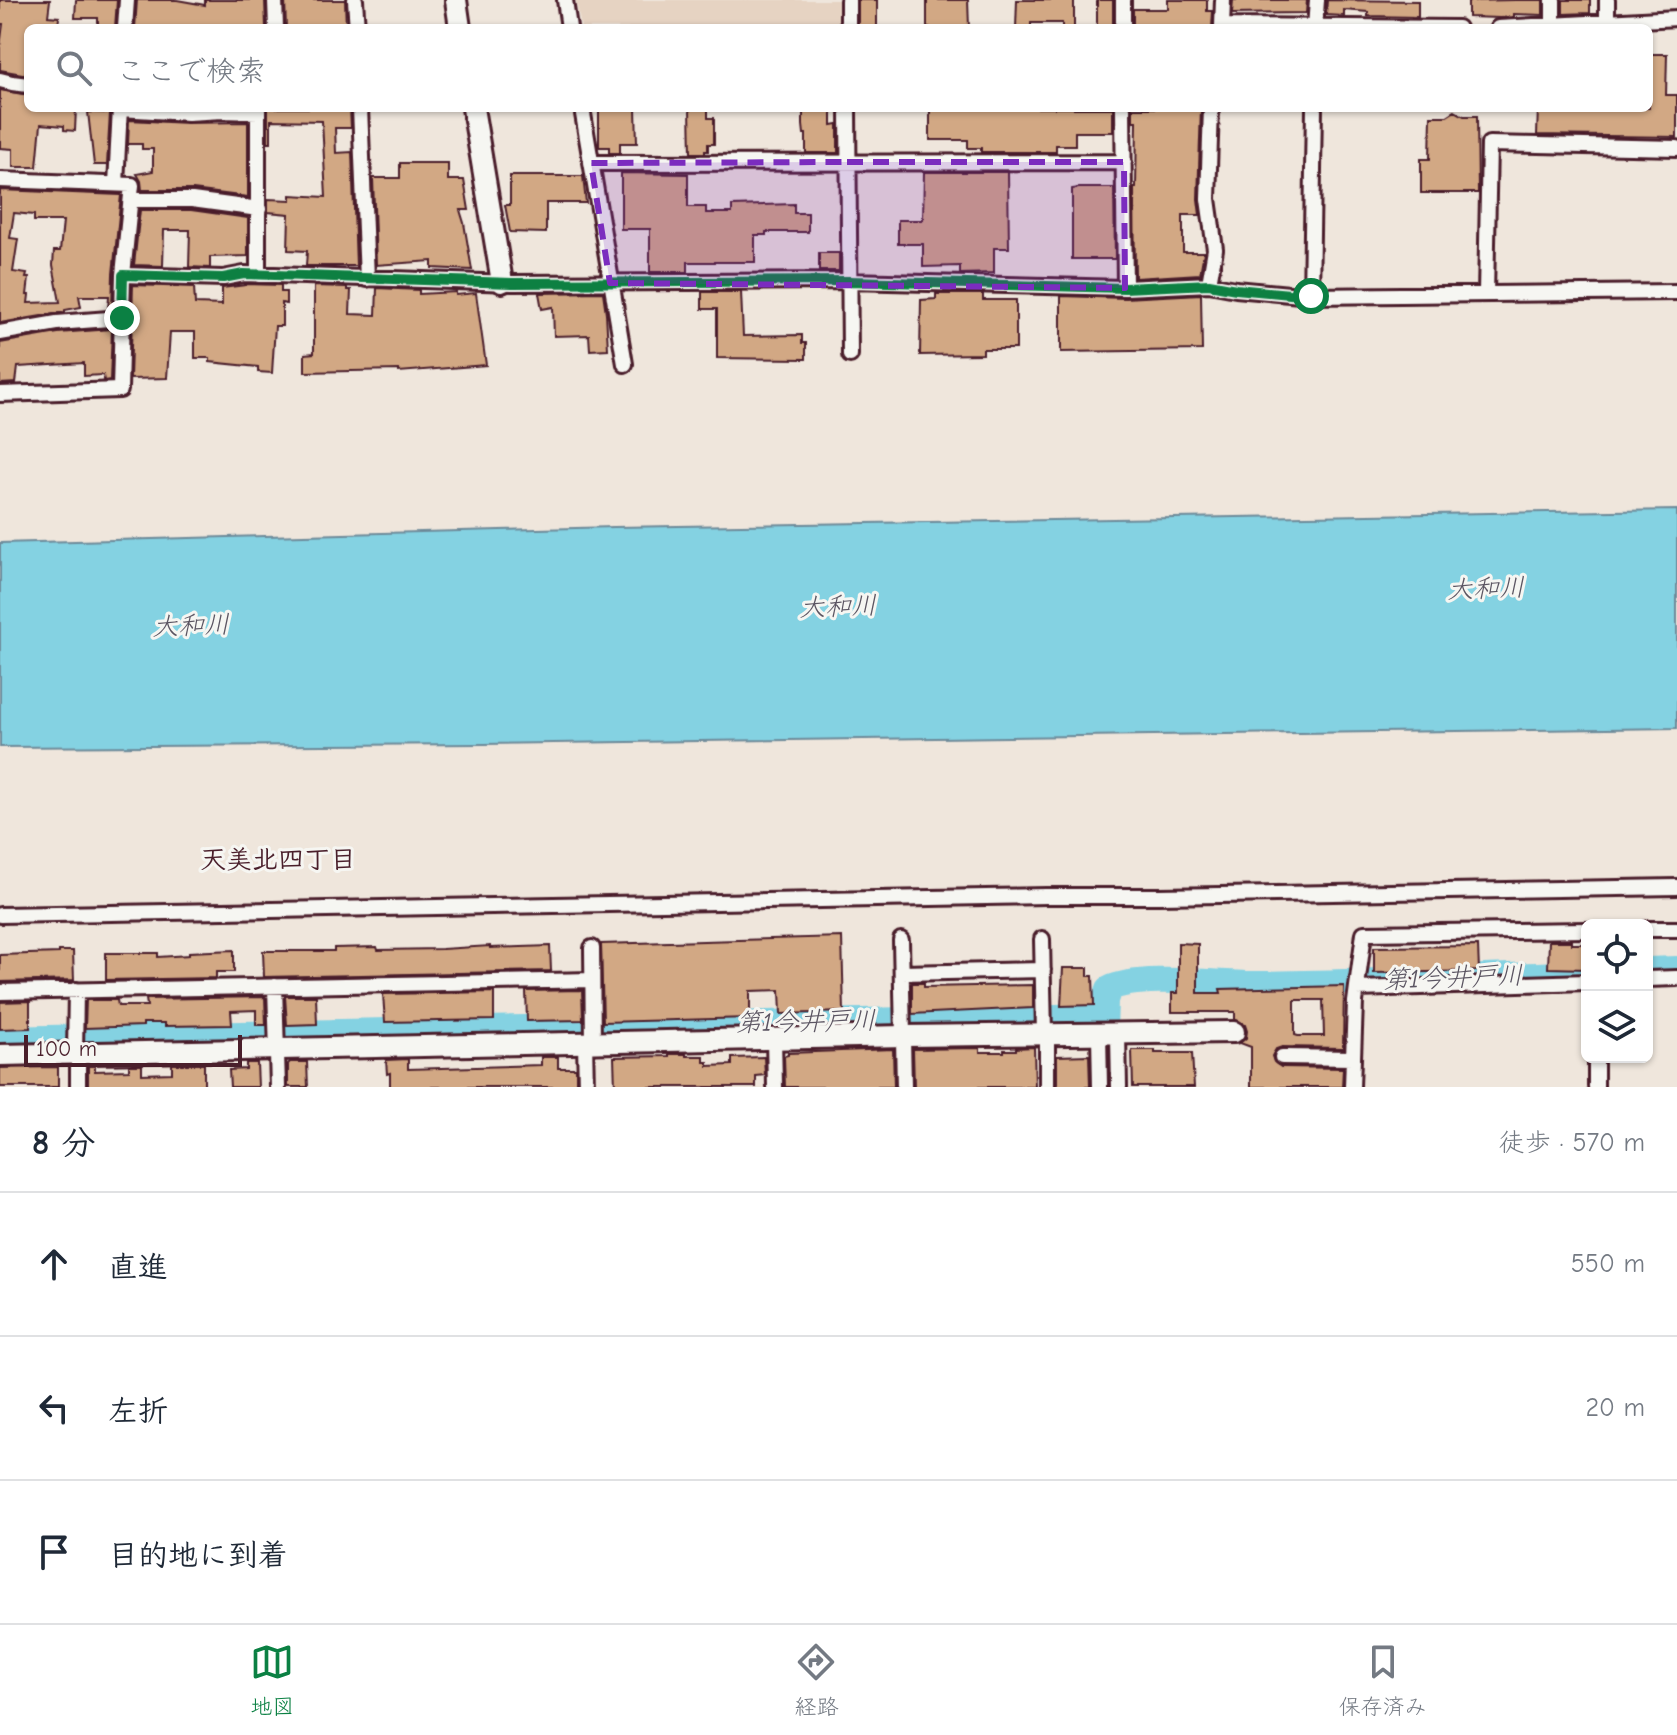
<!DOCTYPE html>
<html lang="ja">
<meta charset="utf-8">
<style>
body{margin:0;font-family:"Comic Neue","Klee One",sans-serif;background:#f2f2f3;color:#1f2937}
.controls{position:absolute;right:24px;bottom:24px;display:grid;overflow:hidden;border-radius:12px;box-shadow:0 2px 6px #0004}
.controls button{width:72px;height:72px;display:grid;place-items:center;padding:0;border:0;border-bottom:2px solid #e0e1e3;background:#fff;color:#1f2937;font:40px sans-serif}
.scale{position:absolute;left:24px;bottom:20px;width:218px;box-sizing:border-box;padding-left:8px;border:4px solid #4a1f2b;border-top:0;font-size:22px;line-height:28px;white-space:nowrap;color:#4a1f2b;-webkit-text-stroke:6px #f6f6f2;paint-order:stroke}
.stop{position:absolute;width:24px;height:24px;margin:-18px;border:6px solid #0b8043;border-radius:50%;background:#fff}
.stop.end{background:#0b8043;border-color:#fff;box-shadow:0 2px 8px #0008}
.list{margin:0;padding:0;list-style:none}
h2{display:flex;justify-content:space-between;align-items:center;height:104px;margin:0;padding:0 32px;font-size:34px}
h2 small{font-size:26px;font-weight:400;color:#747a83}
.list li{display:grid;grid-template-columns:52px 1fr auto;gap:24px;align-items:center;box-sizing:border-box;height:144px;padding:0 32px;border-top:2px solid #e0e1e3}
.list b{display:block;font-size:30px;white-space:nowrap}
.list em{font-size:26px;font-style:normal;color:#747a83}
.icon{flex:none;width:44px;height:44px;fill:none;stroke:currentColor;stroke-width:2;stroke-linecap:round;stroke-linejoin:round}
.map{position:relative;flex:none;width:1677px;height:1087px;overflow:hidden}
.search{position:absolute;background:#fff;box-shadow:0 2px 6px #0004;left:24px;right:24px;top:24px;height:88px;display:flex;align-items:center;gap:20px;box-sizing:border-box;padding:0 28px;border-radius:12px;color:#747a83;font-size:30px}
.sheet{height:536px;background:#fff}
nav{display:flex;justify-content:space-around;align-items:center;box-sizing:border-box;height:112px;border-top:2px solid #e0e1e3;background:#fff;font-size:22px;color:#747a83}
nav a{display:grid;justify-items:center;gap:4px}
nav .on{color:#0b8043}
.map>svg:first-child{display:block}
</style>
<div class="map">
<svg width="1677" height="1087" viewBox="0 0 1677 1087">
<rect width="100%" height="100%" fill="#efe6dc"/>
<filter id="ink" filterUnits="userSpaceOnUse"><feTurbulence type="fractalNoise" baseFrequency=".0125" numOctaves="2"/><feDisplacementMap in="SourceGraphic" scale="16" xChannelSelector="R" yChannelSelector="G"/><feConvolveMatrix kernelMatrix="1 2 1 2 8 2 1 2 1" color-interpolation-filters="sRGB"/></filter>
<g filter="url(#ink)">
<path fill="#e6d3c2" d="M576,0H843V28H581Z"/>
<path fill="#84d2e2" stroke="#6d8a99" stroke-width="2" d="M1677,510V728L484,744L0,747V543L614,527Z"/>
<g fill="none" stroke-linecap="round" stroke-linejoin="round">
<path stroke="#84d2e2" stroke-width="26" d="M1647,970L1677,969
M1104,1033L1105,1000L1109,989C1138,974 1219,984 1255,984C1366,983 1476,977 1587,973
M0,1039L1104,1016"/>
</g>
<path fill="#d2a884" stroke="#4a1f2b" stroke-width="2" fill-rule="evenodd" d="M0,0H50L48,16L59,17L58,28H28V75L0,70V47L3,24H0Z
M76,0H117L115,28H98V18H75Z
M137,0H177L205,5V0H265L266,28H135Z
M285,0H345L346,28H286Z
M858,0H877V28H858Z
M927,0H968L969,28H927Z
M1017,0H1074V28H1062V23H1031V28H1016Z
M1097,0H1113V28H1097Z
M1168,0H1207V11H1213L1212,28H1133V9H1168Z
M1233,0H1307L1306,13L1232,14Z
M1327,0L1418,1V17L1368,16V12L1344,10V16L1326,15Z
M1515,0H1543V15L1514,14V17L1500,18L1468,17V1Z
M1563,0H1590V13L1563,14Z
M1649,54H1667L1666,95H1677V137L1537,135L1538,108H1649Z
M0,90L28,95V108H76L75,131L64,130V126L41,124L37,167H13V149L0,148Z
M268,108H350L351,128H335L336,153L352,152L356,266H306L307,251L288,250L289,214L268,212V199L291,200V195L326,197L322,121L271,120V142H268Z
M599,108H636L637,143H620V153H609V147H599Z
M690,108H708V118H714V144H708V151H705V153H691Z
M803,108H832V125L838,124V153H806V134H804L803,125Z
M930,108H1113V132H1075V145H1056V152H981V148H968V140H930Z
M1133,108H1201L1198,199L1200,215H1183V252H1204L1200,274L1135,278L1134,188H1136L1137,121H1133Z
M1455,111L1464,116H1477L1478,193H1421V159H1430L1431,116H1447Z
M88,112L110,113L107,165H94Z
M129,120L187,123L248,122V197L193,190H142L141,181L137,174L153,171V149H142V144H128Z
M400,163H448V180H464L469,210H460L464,223L472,270L432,268V261L376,265L373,178H400Z
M924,172H1008L1009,248H994V273L960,274V266L923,267V244H898V220H923Z
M621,173L688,174V207H706V213H732V206L794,204V213H808V232H766V235H755V262H688V272H650V229H621Z
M510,176H583L586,203H546V233L510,232L505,205H510Z
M1079,188H1114L1115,259H1072V189Z
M0,190L121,195L113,274L112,309H108L109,296H79L81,307L65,310V312L0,323ZM14,213L34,215V221H63L60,251H54L53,265L60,302L28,303L29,295H27L29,278H26L27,274L13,272L18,239L10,238Z
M140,210H191L248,218V256L210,257V268L189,267L190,230H164L163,266L134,265Z
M819,253H839V271H819Z
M245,284L281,285V292H286V304L282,303V326H275L272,373L258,372V367L210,362V358H195V332H170L167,378L130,379L133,285L194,287L195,304L222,305V288L245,285Z
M314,286L347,287V290H351L350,314L376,315L377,288L419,290V294L456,292V295L476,293L486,365L399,372V370L305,372V354L314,353Z
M603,292L606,313L608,349L590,350L589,335L554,336L553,307L542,309L539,293Z
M702,292H741L743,336L802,335V343H806V359L717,358V309H702Z
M936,294H983V300H1016V349H983V354L920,355L921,300L936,299Z
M1201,294L1202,350L1061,352V296L1125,298Z
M112,329L110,380L104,381L103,375L84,376V363L18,367L16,383L0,384V343L58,333Z
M842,937L844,1012L781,1014L780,990L750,991V1018L603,1022L601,944Z
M1549,941H1572V944H1587V969L1548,968Z
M1178,943L1198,944V993H1221L1220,989L1344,986L1343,1048L1282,1047L1276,1049L1272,1056L1274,1062L1281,1067L1343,1068L1342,1087H1251V1047L1240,1043L1246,1038L1247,1031L1245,1025L1235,1019V1012H1172V993H1178ZM1295,1000H1323L1324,1036H1298L1295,1035Z
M490,946V948L550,946L551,971L264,977L263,951H334V948L377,947L378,950L442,949Z
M1478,946L1479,971L1374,973V947Z
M234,950V972H216V978L106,980V953H158V957L189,955V952Z
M59,951H73L74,980L0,982V955L59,953Z
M1063,968H1088V976H1093L1094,1005L1061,1006Z
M912,983H924V987L1033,985V1008L912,1014Z
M582,990L583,1020L527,1021L526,991Z
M494,992V1020L385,1022L383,994Z
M285,996H316L317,1024L287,1025Z
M265,997L266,1025H256V1010L231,1011L232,1025L165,1026V1023H143V1026L85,1028L86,1000H117L118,1006H147L146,999Z
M30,1001V1028L0,1029V1002Z
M1034,1047L1035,1087H914L913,1049L980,1048V1052H1004V1050H1016V1048Z
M893,1049L894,1087H785L784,1056L788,1055V1053Z
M1132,1050H1155V1053H1192L1194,1087H1133Z
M669,1054H686V1056H704V1062H708V1066L732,1065V1058L764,1057L765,1075L756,1076V1087H615L614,1057L669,1056Z
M1089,1055L1090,1087H1057V1056Z
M541,1057H558V1068H576V1087H390V1073L387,1074L386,1060L408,1059V1069L541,1065Z
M290,1062H307L308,1087H288V1064Z
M246,1063H257L258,1087H230L229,1070L246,1069Z
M172,1064H204V1087H88V1066H95V1071L129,1070V1065H142V1074L172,1073Z
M58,1067V1087H0V1068Z"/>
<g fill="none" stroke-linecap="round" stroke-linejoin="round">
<defs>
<path id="street" d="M275,0L276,28
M355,0L357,28
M565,0L569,28
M848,0V28
M1123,0V28
M1553,0V25
M1607,21V0
M1222,26L1223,0
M125,28L127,0
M1222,28V26L1458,28
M1315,28L1317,0
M1498,28L1677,18
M0,80L12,83L28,85
M258,108V275
M360,108L367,279
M582,108L625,364
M848,108L850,355
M1123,108L1125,288
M120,109L188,113L222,111L258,112
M591,163L1124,162
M0,180L132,185L123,275L120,390L0,394
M116,184L120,108
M131,200H192L259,209
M123,275L223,278L244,274L512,283L849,281L1125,288L1209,284L1236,289L1311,296L1677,292
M1209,284L1215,249L1208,199L1211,108
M1486,294L1489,144L1677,148
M1311,296L1314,108
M0,333L57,323L122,318
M0,915L1046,896H1159L1677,887
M1647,929H1677
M1042,939L1044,1034
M901,940L904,1087
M592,948L593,1042
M902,973L1043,970
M1647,979L1677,978
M275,986L278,1087
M1357,989L1587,982
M0,992L592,980
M1047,1034V1087
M1099,1034L1100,1087
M1118,1034L1119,1087
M774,1038L775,1087
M585,1042L586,1087
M75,1054L76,990
M78,1054V1087
M1282,1057L1353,1058
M1596,1057V1087
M1352,1087L1355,1002L1364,933L1587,930"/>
<path id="secondary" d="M456,0L460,28
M473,108L502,282
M0,1055L904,1036L1234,1032"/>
</defs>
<use href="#street" stroke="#4a1f2b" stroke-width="20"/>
<use href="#secondary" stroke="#4a1f2b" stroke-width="26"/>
<use href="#street" stroke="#f6f6f2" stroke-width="14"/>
<use href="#secondary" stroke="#f6f6f2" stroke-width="20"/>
</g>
</g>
<g fill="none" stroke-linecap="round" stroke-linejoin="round" filter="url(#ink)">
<path stroke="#0b8043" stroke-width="10" d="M122,318L123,275L223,278L244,274L512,283L849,281L1125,288L1209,284L1236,289L1311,296"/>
</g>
<path fill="#7b2cbf" fill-opacity="0.2" stroke="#7b2cbf" stroke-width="6" stroke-dasharray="16 10" stroke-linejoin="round" d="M847,162H1124L1125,288L610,283L591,163Z"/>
<g text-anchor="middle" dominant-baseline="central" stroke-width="6" stroke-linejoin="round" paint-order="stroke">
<g font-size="26" font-style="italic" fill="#5b5562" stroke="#f6f6f2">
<text transform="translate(1486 589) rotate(-2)">大和川</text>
<text transform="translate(838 607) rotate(-2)">大和川</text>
<text transform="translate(191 626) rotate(-2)">大和川</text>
<text transform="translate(1453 978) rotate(-2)">第1今井戸川</text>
<text transform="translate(806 1022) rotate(-1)">第1今井戸川</text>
</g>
<g font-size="26" font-weight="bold" fill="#4a1f2b" stroke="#f6f6f2">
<text x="278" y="860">天美北四丁目</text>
</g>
</g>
</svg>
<div class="controls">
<button><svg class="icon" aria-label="locate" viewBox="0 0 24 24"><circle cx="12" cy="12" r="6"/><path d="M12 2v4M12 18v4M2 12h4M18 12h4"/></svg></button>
<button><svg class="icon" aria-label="layers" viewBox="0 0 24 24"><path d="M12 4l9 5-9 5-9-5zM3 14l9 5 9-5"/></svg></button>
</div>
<div class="scale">100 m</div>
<div class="stop" style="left:1311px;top:296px"></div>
<div class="stop end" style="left:122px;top:318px"></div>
<div class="search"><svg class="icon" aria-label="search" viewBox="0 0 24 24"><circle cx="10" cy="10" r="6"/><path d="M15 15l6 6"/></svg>ここで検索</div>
</div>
<section class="sheet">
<h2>8 分<small>徒歩 · 570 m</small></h2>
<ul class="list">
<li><svg class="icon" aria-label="ahead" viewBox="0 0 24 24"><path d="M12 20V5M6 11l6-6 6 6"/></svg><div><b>直進</b></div><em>550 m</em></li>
<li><svg class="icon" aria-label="left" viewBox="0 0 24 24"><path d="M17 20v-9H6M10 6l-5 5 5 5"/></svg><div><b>左折</b></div><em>20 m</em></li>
<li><svg class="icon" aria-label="arrive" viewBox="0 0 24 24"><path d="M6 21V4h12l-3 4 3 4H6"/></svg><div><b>目的地に到着</b></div></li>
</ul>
</section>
<nav>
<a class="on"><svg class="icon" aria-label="map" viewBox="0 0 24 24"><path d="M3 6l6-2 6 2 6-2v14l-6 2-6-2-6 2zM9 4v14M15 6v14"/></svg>地図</a>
<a><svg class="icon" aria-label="directions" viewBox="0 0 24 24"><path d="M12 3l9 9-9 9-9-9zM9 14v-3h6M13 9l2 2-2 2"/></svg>経路</a>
<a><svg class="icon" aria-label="saved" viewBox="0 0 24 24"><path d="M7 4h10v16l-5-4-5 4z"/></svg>保存済み</a>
</nav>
